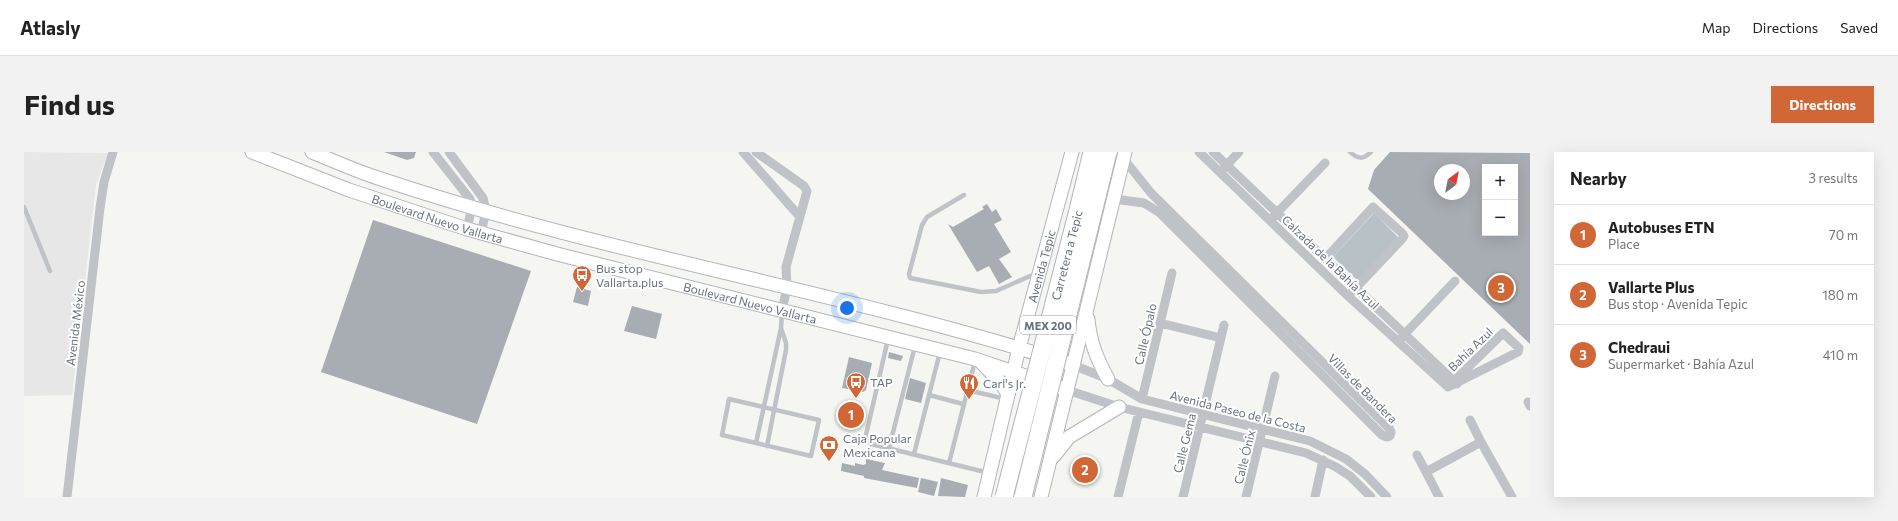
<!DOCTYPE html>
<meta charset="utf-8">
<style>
body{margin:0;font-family:Commissioner,sans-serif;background:#f2f2f2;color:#222}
.controls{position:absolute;right:12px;top:12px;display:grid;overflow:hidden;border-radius:0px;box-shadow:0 4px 16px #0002}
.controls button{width:36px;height:36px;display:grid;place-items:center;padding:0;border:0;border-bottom:1px solid #e0e0e0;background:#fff;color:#222;font:20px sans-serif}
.compass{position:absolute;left:1410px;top:12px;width:36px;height:36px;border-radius:50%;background:#fff;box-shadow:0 4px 16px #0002;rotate:32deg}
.you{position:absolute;left:823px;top:156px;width:14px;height:14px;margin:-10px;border:3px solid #fff;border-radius:50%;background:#1a73e8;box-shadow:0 0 0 6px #1a73e833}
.badge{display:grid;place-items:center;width:26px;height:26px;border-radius:50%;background:#d16737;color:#fff;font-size:13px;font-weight:700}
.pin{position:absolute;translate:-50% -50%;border:2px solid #fff;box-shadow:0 1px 4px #0006}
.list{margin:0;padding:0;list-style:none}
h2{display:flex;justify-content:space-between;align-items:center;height:52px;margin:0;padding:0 16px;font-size:17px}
h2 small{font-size:13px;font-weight:400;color:#767676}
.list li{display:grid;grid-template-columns:26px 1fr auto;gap:12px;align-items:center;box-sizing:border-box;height:60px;padding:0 16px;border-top:1px solid #e0e0e0}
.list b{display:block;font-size:15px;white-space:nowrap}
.list p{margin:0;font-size:13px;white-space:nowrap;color:#767676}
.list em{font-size:13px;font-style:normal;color:#767676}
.map{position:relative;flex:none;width:1506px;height:345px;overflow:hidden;border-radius:0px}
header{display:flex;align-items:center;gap:24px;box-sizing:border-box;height:56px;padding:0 20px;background:#fff;border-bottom:1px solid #e0e0e0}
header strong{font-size:19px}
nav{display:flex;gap:22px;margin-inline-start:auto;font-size:14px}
.intro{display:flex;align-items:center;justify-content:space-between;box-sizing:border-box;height:96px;padding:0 24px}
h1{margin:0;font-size:28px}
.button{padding:10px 18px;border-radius:0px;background:#d16737;color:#fff;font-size:14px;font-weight:700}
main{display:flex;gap:24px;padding:0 24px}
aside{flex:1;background:#fff;border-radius:0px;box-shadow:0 4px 16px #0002}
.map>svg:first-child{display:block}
</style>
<header>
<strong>Atlasly</strong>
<nav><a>Map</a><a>Directions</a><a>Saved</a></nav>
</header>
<div class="intro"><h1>Find us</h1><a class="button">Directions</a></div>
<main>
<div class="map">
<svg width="1506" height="345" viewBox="0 0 1506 345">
<rect width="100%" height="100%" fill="#f5f5f2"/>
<path fill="#e6e7e6" d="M0,0L84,1L72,33L48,243L0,244Z"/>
<path fill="#b8c1c6" d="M1350,61L1374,85L1334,129L1309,105Z"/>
<path fill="#a7adb2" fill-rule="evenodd" d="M360,0H392L390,6L383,8Z
M1366,0L1506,1V192L1344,37L1350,18ZM1461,15H1491V81H1461ZM1416,18H1440V42H1416Z
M963,52L968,60L972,57L978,68L970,72L987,100L975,107L988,125L975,132L965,114L953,120L924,72L929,75L960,57L958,55Z
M349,68L507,119L453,272L297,220Z
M553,135L567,139L564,154L549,150Z
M608,154L638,162L632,187L600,179Z
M865,200L879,204L877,209L864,206Z
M825,205L848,211L842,238L839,240L818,236Z
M886,226L902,231L897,251L881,247Z
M824,249L837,253L831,277L818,274Z
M842,307L861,311L858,318L895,326L893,336L840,326V324L817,319L818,311L831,314V311L839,313L842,312Z
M897,326L914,330L910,344L894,340Z
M917,326L944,333L941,345L914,344Z"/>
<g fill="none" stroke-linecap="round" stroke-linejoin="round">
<defs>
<g id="secondary">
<path id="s1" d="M228,0L325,38L443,77L533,102L951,207L1043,238"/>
<path d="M288,0C310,9 332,19 354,26C582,103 821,139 1049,213"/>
<path d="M1064,167C1066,190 1073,207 1084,227"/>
<path d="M958,211L977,231L984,242"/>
<path d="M1030,304L1045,285L1095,255"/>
<path id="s2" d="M960,345L995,196L1048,0"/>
<path d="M1017,345L1101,0"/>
</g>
</defs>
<use href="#secondary" stroke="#b2b6ba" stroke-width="15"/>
<path stroke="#bfc2c6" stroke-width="4.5" d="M1326,0C1333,7 1339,8 1347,0
M940,43L903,65L898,73L885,122L886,126L957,140L972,139L1013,121
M0,55L26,119
M864,187L842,283L843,288L847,292L965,321
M943,238L982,247
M905,243L939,252
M705,247L795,268L787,304L698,283Z
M732,291L757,176L758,161
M743,294L762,198V191L757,176
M865,296L891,194
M890,302L916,200
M925,311L951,209"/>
<path stroke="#bfc2c6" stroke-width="9" d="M409,0L446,47L448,55L443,77
M425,0L459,46L462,59L457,81
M719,0L776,65
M732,0L780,34L783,39L762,115L763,135L758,159
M1175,0L1324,144L1424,235
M1189,0L1433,232
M1200,16L1215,0
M1090,47L1120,51L1136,61L1358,283L1363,285L1366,284L1367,280L1365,276L1127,41L1099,6
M1249,65L1301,11
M1301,107L1349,55L1378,81L1380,84L1378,87L1328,140
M1136,171L1197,186
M1479,181L1495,196L1494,200L1424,235Z
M1377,186L1431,129
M1049,213L1084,227L1118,247L1286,289L1322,307L1341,322L1363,345
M1043,238L1095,255L1282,301L1312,315L1326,324L1347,345
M1118,247L1148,121
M1504,250L1506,254
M1446,268L1457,290
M1393,303L1402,320
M43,345L76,56L80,30L89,0
M1094,345L1115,260
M1159,345L1200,173
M1222,345L1251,224
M1291,345L1299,308
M1415,345L1402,320L1457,290L1488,345"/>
<use href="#secondary" stroke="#fff" stroke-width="13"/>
<defs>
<g id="highway-bridge">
<path id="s3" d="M980,345L1055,54L1068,0"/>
<path d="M999,345L1084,0"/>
</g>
</defs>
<use href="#highway-bridge" stroke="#b2b5b8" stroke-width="19" stroke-linecap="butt"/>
<use href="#highway-bridge" stroke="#fff" stroke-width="17"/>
</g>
<defs>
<symbol id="bus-pin" viewBox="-11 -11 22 30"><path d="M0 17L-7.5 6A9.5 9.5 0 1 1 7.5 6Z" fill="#d16737" stroke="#fff"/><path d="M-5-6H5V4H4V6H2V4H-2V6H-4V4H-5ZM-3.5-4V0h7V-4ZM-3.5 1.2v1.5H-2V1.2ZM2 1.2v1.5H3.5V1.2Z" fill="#fff"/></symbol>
<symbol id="restaurant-pin" viewBox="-11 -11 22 30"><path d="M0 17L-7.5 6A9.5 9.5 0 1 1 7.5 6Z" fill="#d16737" stroke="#fff"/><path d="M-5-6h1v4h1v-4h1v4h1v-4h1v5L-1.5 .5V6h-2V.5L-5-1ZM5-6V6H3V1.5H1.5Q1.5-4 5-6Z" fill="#fff"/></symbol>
<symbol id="bank-pin" viewBox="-11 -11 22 30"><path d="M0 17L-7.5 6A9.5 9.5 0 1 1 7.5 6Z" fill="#d16737" stroke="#fff"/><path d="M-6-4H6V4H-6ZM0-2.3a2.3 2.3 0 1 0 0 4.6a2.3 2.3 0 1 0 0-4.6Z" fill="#fff"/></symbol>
</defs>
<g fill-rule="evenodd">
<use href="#bus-pin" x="547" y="112" width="22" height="30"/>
<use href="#bus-pin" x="821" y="219" width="22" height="30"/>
<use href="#restaurant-pin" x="934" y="220" width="22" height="30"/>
<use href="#bank-pin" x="794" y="282" width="22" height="30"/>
</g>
<g text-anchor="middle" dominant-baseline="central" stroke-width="4" stroke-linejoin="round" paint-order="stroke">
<rect fill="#fff" stroke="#959da6" stroke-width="1" x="996" y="164" width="56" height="18" rx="3"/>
<g font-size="11" font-weight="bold" fill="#677380">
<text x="1024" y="173">MEX 200</text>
</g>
<g font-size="12" fill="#677380" stroke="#fff">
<text stroke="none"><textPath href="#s1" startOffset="197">Boulevard Nuevo Vallarta</textPath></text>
<text stroke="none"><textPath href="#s3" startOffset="250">Carretera a Tepic</textPath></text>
<text transform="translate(1307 110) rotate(44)">Calzada de la Bahía Azul</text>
<text stroke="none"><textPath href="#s2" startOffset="238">Avenida Tepic</textPath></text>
<text stroke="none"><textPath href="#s1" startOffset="521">Boulevard Nuevo Vallarta</textPath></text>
<text transform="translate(51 171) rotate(-83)">Avenida México</text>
<text transform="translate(1121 182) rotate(-77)">Calle Ópalo</text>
<text transform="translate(1446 197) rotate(-44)">Bahía Azul</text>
<text transform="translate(1339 236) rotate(45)">Villas de Bandera</text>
<text transform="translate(1214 259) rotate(14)">Avenida Paseo de la Costa</text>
<text transform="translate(1160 291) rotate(-76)">Calle Gema</text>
<text transform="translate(1220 305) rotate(-76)">Calle Ónix</text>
</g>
<g font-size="12" fill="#677380" stroke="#fff" text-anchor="start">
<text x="572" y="116">Bus stop<tspan x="572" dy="14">Vallarta.plus</tspan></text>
<text x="846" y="230">TAP</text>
<text x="959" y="231">Carl's Jr.</text>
<text x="819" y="286">Caja Popular<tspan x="819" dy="14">Mexicana</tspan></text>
</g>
</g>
</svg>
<div class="controls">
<button>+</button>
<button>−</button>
</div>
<svg class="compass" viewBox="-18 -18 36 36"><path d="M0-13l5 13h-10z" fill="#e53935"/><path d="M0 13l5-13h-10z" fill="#767676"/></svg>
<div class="you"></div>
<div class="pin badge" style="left:827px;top:263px">1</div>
<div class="pin badge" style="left:1061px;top:318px">2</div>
<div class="pin badge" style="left:1477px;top:136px">3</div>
</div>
<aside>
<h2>Nearby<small>3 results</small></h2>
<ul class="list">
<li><span class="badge">1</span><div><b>Autobuses ETN</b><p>Place</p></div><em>70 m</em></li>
<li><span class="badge">2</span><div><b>Vallarte Plus</b><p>Bus stop · Avenida Tepic</p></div><em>180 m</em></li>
<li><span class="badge">3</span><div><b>Chedraui</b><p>Supermarket · Bahía Azul</p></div><em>410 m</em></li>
</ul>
</aside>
</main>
